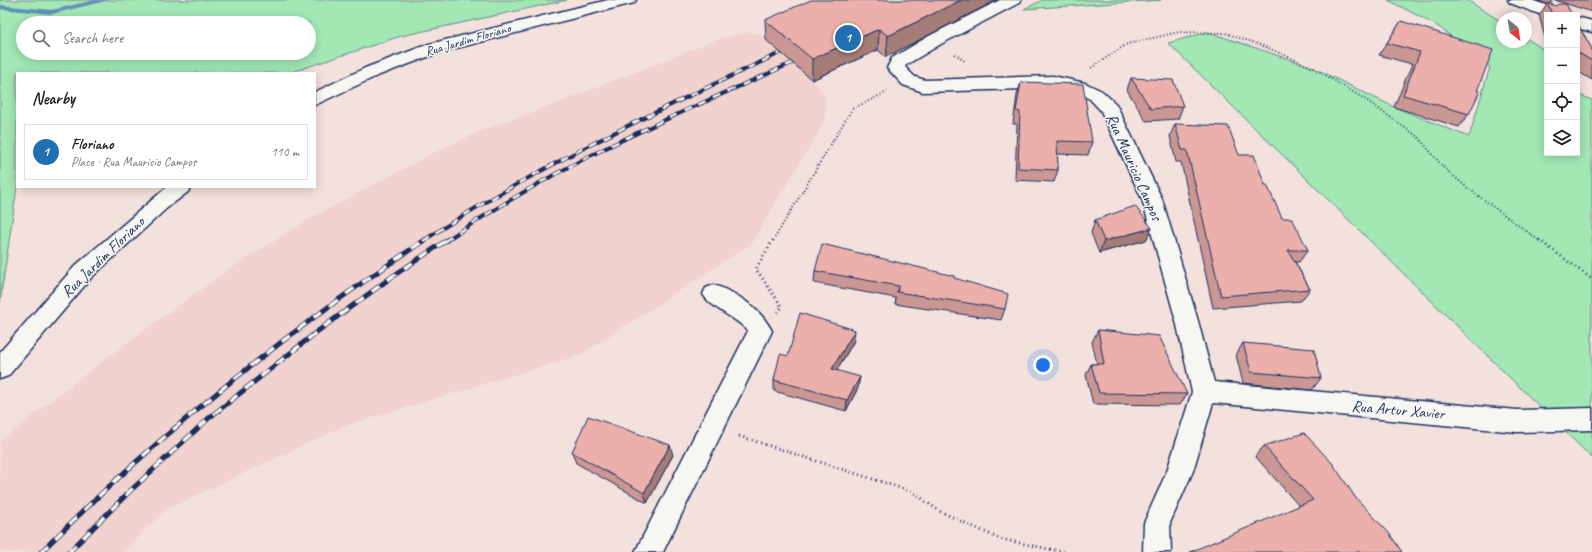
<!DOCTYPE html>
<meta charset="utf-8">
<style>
body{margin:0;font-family:Caveat,sans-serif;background:#f2f2f2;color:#222}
.controls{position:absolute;right:12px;top:12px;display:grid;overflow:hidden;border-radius:0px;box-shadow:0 2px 10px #0003}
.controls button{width:36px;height:36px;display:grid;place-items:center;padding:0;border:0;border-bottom:1px solid #e0e0e0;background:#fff;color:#222;font:20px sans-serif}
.compass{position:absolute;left:1496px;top:12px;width:36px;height:36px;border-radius:50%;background:#fff;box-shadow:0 2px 10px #0003;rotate:150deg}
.you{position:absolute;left:1043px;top:365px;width:14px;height:14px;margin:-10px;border:3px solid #fff;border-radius:50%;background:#1a73e8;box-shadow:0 0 0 6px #1a73e833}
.badge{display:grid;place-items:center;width:26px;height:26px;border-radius:50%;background:#1f6fb2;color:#fff;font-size:13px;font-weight:700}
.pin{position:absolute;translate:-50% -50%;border:2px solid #fff;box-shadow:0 1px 4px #0006}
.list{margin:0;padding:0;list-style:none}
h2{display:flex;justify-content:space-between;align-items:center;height:52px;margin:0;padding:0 16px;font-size:17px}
h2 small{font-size:13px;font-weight:400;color:#767676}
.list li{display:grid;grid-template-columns:26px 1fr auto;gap:12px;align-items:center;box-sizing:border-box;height:56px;margin:0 8px 8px;padding:0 8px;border:1px solid #e0e0e0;border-radius:0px}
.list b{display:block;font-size:15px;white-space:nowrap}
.list p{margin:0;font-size:13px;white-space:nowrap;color:#767676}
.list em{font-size:13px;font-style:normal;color:#767676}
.icon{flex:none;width:22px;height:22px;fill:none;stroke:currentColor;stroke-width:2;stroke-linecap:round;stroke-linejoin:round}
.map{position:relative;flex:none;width:1592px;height:552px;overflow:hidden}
.search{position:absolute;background:#fff;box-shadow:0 2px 10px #0003;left:16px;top:16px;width:300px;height:44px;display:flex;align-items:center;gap:10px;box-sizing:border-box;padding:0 14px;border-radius:22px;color:#767676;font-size:15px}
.panel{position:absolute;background:#fff;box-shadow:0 2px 10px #0003;left:16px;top:72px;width:300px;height:116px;border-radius:0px}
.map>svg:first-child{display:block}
</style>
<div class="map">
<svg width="1592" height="552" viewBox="0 0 1592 552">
<rect width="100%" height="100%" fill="#f3e1dd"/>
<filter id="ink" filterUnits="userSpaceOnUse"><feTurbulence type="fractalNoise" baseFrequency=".025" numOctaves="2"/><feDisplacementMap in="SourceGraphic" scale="8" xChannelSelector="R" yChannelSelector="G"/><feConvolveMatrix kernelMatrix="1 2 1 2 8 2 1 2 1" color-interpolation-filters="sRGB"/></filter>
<g filter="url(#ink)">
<path fill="#f1d2ce" d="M749,32L759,34L812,80L824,93L826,110L823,124L751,244L580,355L344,426L165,510L123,552H0V441L109,356L225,272L306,221L435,152L483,130L550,106L716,40L738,34Z"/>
<path fill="#a2e7b4" stroke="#5e8b89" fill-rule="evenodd" d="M0,0H567L401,36L289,73H17V187L0,302ZM23,23H309V53H23Z
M1043,0H1161L1024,9Z
M1388,0H1467L1502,22V42H1526V38L1546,51L1547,153H1577V94L1592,100V458L1168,43L1208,32L1312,67L1394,107L1469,137L1490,67L1439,27Z"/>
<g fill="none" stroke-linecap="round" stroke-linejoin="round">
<path fill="#6192b6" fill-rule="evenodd" d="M95,0H107L106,1L52,14L0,9V5L52,10Z"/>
<defs>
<path id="minor" d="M608,0H636L634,3L441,52L377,76L315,105V92L365,68L429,44Z
M1000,0H1021L1019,3L941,44L906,65L905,67L915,77L925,80L1053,76L1085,83L1102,91L1116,104L1162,199L1198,321L1214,382L1517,410L1592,408V430L1517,432L1213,403L1193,471L1170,523L1171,552H1143L1144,523L1167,471L1192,392L1176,321L1142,199L1101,111L1090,99L1074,92L1053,88L923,92L903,85L887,68L892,58L929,36Z
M1508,0H1531L1563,11L1565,15H1547V17L1510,3Z
M1577,17L1592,21V32L1577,28Z
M167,187H191L188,192L167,208L91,278L8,376L0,379V352L75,266Z
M714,285C737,293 761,309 772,331L663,552H635L748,331C736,317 710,308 703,294L706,288Z"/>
</defs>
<use href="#minor" stroke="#1b2f5e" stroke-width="3"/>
<path stroke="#1b2f5e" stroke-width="2" stroke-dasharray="1 2.5" stroke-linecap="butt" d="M955,54L966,62
M1091,68L1127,44L1179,32L1225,33L1261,45L1312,67L1366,100L1418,137L1445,169L1469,189L1540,241
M773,241L852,109L887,92"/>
<path stroke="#1b2f5e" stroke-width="3" stroke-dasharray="1 3.5" stroke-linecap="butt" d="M773,240L756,269L782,307L778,312
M1539,240L1592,279
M739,436L913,492L939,511L1000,539L1064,552"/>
<use href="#minor" fill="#f6f6f2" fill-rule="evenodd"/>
<defs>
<path id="rail-far1" d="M423,241C536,167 659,110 780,53
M445,241C488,213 532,186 578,162C648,126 720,95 792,63"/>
<path id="rail" d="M41,552C72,522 103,491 135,463C226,382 323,307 425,240
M69,552L129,492L209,418L318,331L393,276L447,240"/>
</defs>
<use href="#rail-far1" stroke="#1b2f5e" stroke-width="4"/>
<use href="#rail" stroke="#1b2f5e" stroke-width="5"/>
<use href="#rail-far1" stroke="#f6f6f2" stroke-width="2.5" stroke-dasharray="8" stroke-linecap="butt"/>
<use href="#rail" stroke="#f6f6f2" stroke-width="3.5" stroke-dasharray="10" stroke-linecap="butt"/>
</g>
<path fill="#ca9794" stroke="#1b2f5e" d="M997,0L886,57L878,50L812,80L766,40L765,20Z
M1536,0H1553L1550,4L1572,15H1547V45L1539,15L1547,4Z
M1555,0H1592V12Z
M1401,21L1469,114L1459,127L1394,107L1412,64L1379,55Z
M1577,23L1592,49V80L1577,71Z
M1131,78L1183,106L1178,119L1146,121L1127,90Z
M1021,82L1092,142L1088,155L1057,154L1058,170L1054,182L1015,180L1017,124H1013L1017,95Z
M1175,124L1239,155L1265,185L1282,218L1308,250L1299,262H1295L1310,289L1301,301L1213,308L1181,162H1176L1170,136Z
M1095,220L1152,228L1146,240L1099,253L1091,233Z
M815,271L954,278L1005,309L1001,320L895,304L896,298L814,283Z
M1098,330L1187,394L1180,405L1093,404L1086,375L1091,364H1097L1092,342Z
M854,341L837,370L858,388L846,411L774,391V380L788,356Z
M1243,343L1321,378L1312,390L1243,383L1236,355Z
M1264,446L1355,497L1299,506L1255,456Z
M572,452L673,455L647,503L576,463Z"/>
<path fill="#a47b78" stroke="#1b2f5e" d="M961,0H997L886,57L888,36Z
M879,29L878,50L812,80V59Z
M1152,228L1146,240L1099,253L1104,241Z
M855,330L854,341L831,380L832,369Z
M860,377L858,388L846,411L847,400Z
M670,445L673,455L647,503L644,493Z"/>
<path fill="#ebb0ac" stroke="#1b2f5e" d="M811,0H961L888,36L879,29L812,59L765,20Z
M1548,3L1556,6L1558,4H1566L1572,15H1552Z
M1401,21L1493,50L1477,91H1480L1469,114L1403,95L1420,52L1387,43Z
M1577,23L1592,49V61L1577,52Z
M1131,78L1173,80L1183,106L1151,109Z
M1021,82L1083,84L1092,142L1057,141L1058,170L1018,168L1020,112L1016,111Z
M1175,124L1228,126L1239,155H1254L1265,185H1267L1282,218H1292L1308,250H1288L1310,289L1221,296L1187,150H1182Z
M1135,206L1152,228L1104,241L1095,220Z
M822,244L954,276V278L1008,294L1005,309L897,292L899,286L815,271Z
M800,313L855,330L832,369L860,377L847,400L774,380L780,354L788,356Z
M1098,330L1159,336L1187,394L1099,393L1091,364H1104Z
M1243,343L1314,349L1321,378L1251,372Z
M588,416L670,445L644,493L572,452Z
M1304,433L1333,464L1355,497L1389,533L1402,552H1190L1313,500L1264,446Z"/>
</g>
<g text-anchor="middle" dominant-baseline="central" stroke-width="3" stroke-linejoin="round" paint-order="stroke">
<g font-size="13" fill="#1b2f5e" stroke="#f6f6f2">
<text transform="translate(468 40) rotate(-16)">Rua Jardim Floriano</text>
</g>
<g font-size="16" fill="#1b2f5e" stroke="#f6f6f2">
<text transform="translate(1134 167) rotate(66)">Rua Mauricio Campos</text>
<text transform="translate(103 257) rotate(-44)">Rua Jardim Floriano</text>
<text transform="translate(1398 410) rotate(5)">Rua Artur Xavier</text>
</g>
</g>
</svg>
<div class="controls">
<button>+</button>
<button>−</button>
<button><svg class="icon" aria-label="locate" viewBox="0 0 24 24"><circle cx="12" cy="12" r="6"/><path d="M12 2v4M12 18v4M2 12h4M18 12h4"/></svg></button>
<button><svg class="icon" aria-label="layers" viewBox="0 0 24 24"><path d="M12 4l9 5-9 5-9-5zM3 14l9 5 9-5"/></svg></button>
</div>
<svg class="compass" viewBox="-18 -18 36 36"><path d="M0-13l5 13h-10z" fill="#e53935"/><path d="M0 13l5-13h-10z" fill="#767676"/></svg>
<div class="you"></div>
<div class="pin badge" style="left:848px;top:38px">1</div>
<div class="search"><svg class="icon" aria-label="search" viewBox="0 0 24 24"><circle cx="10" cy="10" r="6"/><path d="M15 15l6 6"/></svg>Search here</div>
<section class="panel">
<h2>Nearby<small></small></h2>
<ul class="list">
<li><span class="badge">1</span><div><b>Floriano</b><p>Place · Rua Mauricio Campos</p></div><em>110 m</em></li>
</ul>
</section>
</div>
